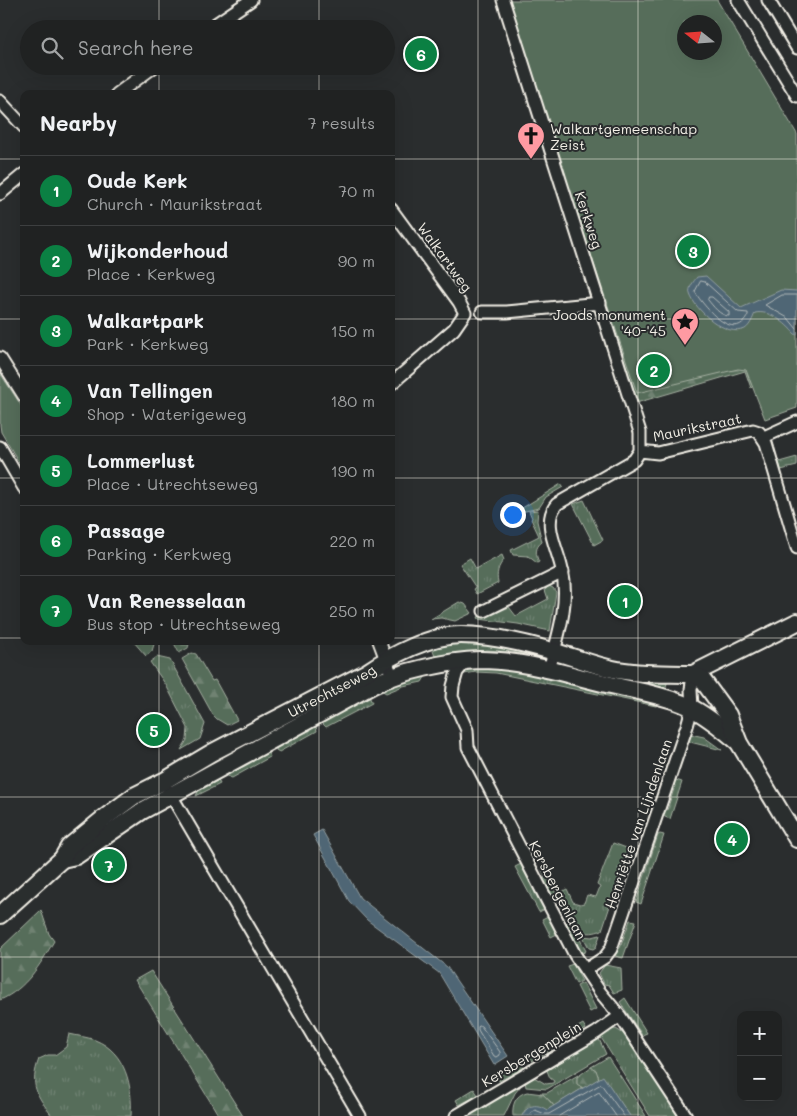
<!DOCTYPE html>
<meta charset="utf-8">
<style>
body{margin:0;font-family:Mali,sans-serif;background:#282a2a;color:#f1f3f6}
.controls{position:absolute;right:15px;bottom:15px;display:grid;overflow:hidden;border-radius:10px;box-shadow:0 5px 20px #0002}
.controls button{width:45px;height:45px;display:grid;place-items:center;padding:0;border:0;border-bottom:1px solid #3d3f40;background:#202222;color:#f1f3f6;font:25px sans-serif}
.compass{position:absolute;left:677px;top:15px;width:45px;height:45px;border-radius:50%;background:#202222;box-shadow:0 5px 20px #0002;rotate:287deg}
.you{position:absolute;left:512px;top:514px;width:18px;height:18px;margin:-12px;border:4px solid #fff;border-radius:50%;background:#1a73e8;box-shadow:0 0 0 8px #1a73e833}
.badge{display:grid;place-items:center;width:32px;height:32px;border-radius:50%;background:#0b8043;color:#fff;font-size:16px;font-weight:700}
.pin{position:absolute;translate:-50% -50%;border:2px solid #fff;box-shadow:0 1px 5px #0006}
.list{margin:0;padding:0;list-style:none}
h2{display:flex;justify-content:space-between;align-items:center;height:65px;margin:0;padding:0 20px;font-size:21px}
h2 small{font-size:16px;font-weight:400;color:#a2a4a5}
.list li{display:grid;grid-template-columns:32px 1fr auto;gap:15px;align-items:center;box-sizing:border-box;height:70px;padding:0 20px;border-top:1px solid #3d3f40}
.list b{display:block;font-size:19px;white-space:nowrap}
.list p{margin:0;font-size:16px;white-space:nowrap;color:#a2a4a5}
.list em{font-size:16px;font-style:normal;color:#a2a4a5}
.icon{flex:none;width:28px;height:28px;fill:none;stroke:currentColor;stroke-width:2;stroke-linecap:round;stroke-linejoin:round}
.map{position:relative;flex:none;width:797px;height:1116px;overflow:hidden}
.search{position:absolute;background:#202222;box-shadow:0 5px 20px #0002;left:20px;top:20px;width:375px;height:55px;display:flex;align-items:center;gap:12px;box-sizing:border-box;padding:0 18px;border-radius:28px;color:#a2a4a5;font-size:19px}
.panel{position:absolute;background:#202222;box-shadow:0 5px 20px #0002;left:20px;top:90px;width:375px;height:555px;border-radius:10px}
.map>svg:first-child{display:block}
</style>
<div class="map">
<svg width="797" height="1116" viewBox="0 0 797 1116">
<defs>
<pattern id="grass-tufts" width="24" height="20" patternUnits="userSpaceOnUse" patternTransform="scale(1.25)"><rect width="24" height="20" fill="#566d5a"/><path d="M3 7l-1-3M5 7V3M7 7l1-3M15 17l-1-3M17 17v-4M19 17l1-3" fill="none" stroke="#6f8272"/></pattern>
<pattern id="forest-firs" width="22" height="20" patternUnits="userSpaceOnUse" patternTransform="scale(1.25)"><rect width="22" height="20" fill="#566d5a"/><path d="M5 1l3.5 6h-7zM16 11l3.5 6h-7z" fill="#6f8272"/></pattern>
<pattern id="garden-dots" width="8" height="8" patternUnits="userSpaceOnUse" patternTransform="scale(1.25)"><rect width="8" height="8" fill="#566d5a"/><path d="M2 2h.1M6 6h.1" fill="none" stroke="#6f8272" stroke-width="1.8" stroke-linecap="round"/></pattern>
</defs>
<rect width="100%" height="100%" fill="#2a2d2e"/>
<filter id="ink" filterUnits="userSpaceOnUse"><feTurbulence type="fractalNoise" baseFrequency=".02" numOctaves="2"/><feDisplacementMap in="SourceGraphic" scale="10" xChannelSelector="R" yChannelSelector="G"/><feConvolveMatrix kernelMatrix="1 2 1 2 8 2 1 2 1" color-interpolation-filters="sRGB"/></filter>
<g filter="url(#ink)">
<path fill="url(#grass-tufts)" stroke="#a5afa1" d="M561,484L563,487L546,497L539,508L521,512L519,510Z
M584,500L603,540L594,545L573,504Z
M538,510L537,521L542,542C535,547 535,554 539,562L537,563L528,556L513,555L511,550L539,536L531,519L532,518L529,511Z
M502,555L504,560C498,566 496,574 498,583L477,594L474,589L476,588L460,564L470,558L476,569Z
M549,586L553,588L556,592L550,631L518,624L479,619L478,617L483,615L494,614L509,607L516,616L548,599L545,590Z
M459,602L465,604L472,613L455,621L441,618L431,619Z
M456,643H474L537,653L535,656L512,652L487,650L437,662L432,648Z
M157,657L170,660L205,724L200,739L181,750L187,740L188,728L166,685L150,662Z
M563,662L668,680L664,693L567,667Z
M500,666L661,703L656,706L496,673L476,672L464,674L463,673L468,668Z
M427,674L422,682L403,686L386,693L381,690L394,684Z
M369,696L372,703L326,727L323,724L324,720Z
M314,726L316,727L317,731L279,752L276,750V746Z
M690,734L704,737L722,750L686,741Z
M264,752L268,753L270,757L232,778L227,776L225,772Z
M216,776L220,784L196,796L201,785Z
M676,780L682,782L670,819L665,817L662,812L667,810L675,786L673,781Z
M660,834L664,835L641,904L636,902L658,835Z
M613,843L629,849L602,930C595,933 588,934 580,931L561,892L567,889L573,902L580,904L584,903L587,895L596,897L600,887L597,885Z
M521,864L545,909L539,912L515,867Z
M543,868L586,951L581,954L566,927L568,920L556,897L550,895L543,882L545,876L542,869Z
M548,916L557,934L551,937L542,919Z
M630,920L636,921L623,958L615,956V951L620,948Z
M600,935L596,947L593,949L589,948L583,936L592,937Z
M573,964L582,981L576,984L567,966Z
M605,965L621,968L622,990L614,993L609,985L604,984L599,973Z
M583,983L596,1009L590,1012L577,986Z
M625,998L647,1033L642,1035L620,1002Z
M583,1024L586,1029L532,1061L529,1056Z
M616,1029L624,1034L678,1116H650L600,1036L611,1030Z
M69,1034C78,1036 87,1037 95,1040C126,1052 133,1087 131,1116H52C37,1095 29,1086 39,1059L48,1055H55L66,1047Z
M598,1037L606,1054L547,1089L526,1087L525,1081L532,1076L546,1084L553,1083L554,1081L550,1078L546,1068Z
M608,1057L646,1116H630L603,1077L599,1079L598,1075L591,1067Z
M521,1061L524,1068L499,1081L496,1076Z
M578,1075L577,1077L580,1087L583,1088L554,1106L550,1101L540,1093H547Z
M521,1083L520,1087L515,1093L504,1116H467Z
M474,1089L478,1095L459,1105L456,1100Z"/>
<path fill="url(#forest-firs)" stroke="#a5afa1" d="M619,303L691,362L767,372L751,388L745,371L636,403L608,310Z
M133,641H155L152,651L146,656Z
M173,641H187L189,644L188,648L179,653Z
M192,653L196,654L212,681L215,680L237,720L227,725L217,719L213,715L182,659Z
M41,910L49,934L54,941C40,965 26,989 0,1000V949Z
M151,971L243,1116H219L210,1101L135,980Z
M591,1067L596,1070L599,1079L583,1088L577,1084V1077Z
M527,1092L543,1094L554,1106L547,1110H525L522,1116H513C512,1105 515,1095 527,1092Z"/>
<path fill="#566d5a" stroke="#a5afa1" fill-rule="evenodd" d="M506,0H717L797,134V408L765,419L746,370L738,369L637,393ZM684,22H714V52H684Z
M0,373L24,410V471L1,432L0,425Z"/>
<path fill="url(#garden-dots)" stroke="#a5afa1" d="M797,457V466L781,470L779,462Z"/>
<path fill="#4f6674" stroke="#919ea2" d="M706,276L741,308L781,290L797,291V335L795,334C785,323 771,310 755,313C753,318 750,326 745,329C726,338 695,310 690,294C688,288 694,281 697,277Z
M322,830L360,898L447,967L508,1056L494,1065L439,973L367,920L349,901L313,835Z
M603,1076L630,1116H522C528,1104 537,1103 547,1110Z"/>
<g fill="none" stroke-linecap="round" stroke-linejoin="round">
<path stroke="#b2b9ba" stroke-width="1" d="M701,281L705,282L738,312L748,313V315C735,344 704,307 695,292Z
M797,295H782L765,305L788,318L797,329
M709,297H712L729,312V316C720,316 713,306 708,300Z
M481,1026L500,1052V1055L497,1057L494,1056L478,1030V1027Z
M528,1116L530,1113L535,1110L545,1114H549L601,1084L624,1116
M559,1116L599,1092L616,1116"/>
<defs>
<path id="minor" d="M503,0L640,432V451
M738,0L797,96
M768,0L797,48
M208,29L251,0
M117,94L155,66
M0,101L24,127
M0,194L24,174
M391,209L459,302L465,313L454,329L391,384
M482,312H507L600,303
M0,358L24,396
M764,437L797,422
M0,447L24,488
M640,451L658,453L753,430L759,432L766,443L797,548
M484,611L563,572
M379,641L392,676
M466,661L457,672L453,686L452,697L467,730L468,747L575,955L600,992L620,1016L686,1116
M549,670C557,639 570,603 562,570C558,549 541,522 557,504L634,460L640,451
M168,790L360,1116
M585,970L605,957L611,949L687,726L692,708L691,690L693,674
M456,1116L596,1033L620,1016"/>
<g id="secondary">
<path d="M693,674L797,622"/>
<path d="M62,859L76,856L142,811L373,685C402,671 448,661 480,660C524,660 568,675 611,685C636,691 664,695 688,706C706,715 722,728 737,741"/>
<path id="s1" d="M0,915L62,859L69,847L103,819L134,796L164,781L211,753L367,672C392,655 430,635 461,635C489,635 528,644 555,652C574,657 593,665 613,669C640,675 666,673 693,674L701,678L728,715L739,743L797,839"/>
</g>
</defs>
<use href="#minor" stroke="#f4f1e8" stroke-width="15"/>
<use href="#secondary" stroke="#f4f1e8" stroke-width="20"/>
<use href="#minor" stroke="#2a2d2e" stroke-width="11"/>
<use href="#secondary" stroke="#2a2d2e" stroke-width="16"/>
</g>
</g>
<path fill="none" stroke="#f4f1e8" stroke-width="1" stroke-opacity="0.55" d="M159,0V29M319,0V29M478,0V1116M638,0V1116M159,66V94M319,66V94M0,159H24M391,159H797M0,319H24M391,319H797M0,478H24M391,478H797M0,638H24M391,638H797M159,641V1116M319,641V1116M0,797H797M0,957H797"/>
<defs>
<symbol id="church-pin" viewBox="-11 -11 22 30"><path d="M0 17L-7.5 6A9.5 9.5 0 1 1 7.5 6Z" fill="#ff9aa2" stroke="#2a2d2e"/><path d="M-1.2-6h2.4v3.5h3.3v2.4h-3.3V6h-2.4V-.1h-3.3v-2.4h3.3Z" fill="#111"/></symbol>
<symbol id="sight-pin" viewBox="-11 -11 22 30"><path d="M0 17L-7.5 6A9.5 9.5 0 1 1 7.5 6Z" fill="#ff9aa2" stroke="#2a2d2e"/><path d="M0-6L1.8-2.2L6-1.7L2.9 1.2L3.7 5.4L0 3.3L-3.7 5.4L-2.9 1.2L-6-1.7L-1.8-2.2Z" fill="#111"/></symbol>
</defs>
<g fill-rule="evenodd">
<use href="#church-pin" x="515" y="120" width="32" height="43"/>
<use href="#sight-pin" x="669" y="306" width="32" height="43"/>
</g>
<g text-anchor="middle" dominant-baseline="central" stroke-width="4" stroke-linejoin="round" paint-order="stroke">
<g font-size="14" fill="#f4f1e8" stroke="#2a2d2e" text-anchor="start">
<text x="550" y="128">Walkartgemeenschap<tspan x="550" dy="16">Zeist</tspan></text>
<text x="666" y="314" text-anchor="end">Joods monument<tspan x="666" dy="16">'40-'45</tspan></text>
</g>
<g font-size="14" fill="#f4f1e8" stroke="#2a2d2e">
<text transform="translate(589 220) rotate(72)">Kerkweg</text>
<text transform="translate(445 257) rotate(54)">Walkartweg</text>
<text transform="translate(697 427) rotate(-12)">Maurikstraat</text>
<text stroke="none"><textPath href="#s1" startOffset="404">Utrechtseweg</textPath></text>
<text transform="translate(638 824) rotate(-71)">Henriëtte van Lijndenlaan</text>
<text transform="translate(558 890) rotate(63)">Kersbergenlaan</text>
<text transform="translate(531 1054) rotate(-31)">Kersbergenplein</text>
</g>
</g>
</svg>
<div class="controls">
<button>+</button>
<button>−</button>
</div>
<svg class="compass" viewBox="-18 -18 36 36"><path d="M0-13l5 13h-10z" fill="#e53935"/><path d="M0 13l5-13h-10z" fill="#a2a4a5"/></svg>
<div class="you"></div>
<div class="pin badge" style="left:625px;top:601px">1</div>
<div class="pin badge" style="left:654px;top:370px">2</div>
<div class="pin badge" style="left:693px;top:251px">3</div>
<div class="pin badge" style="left:732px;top:839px">4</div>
<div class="pin badge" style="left:154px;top:730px">5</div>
<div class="pin badge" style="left:421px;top:54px">6</div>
<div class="pin badge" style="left:109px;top:865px">7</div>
<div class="search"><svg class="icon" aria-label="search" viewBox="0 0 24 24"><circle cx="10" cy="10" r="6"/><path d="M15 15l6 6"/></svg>Search here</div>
<section class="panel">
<h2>Nearby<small>7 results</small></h2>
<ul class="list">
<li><span class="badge">1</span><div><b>Oude Kerk</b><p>Church · Maurikstraat</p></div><em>70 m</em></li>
<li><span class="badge">2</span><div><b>Wijkonderhoud</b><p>Place · Kerkweg</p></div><em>90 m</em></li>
<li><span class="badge">3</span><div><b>Walkartpark</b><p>Park · Kerkweg</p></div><em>150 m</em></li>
<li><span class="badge">4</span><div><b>Van Tellingen</b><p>Shop · Waterigeweg</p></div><em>180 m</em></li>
<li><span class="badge">5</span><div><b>Lommerlust</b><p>Place · Utrechtseweg</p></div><em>190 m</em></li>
<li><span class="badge">6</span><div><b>Passage</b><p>Parking · Kerkweg</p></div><em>220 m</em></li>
<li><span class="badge">7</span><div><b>Van Renesselaan</b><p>Bus stop · Utrechtseweg</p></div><em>250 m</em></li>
</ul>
</section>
</div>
